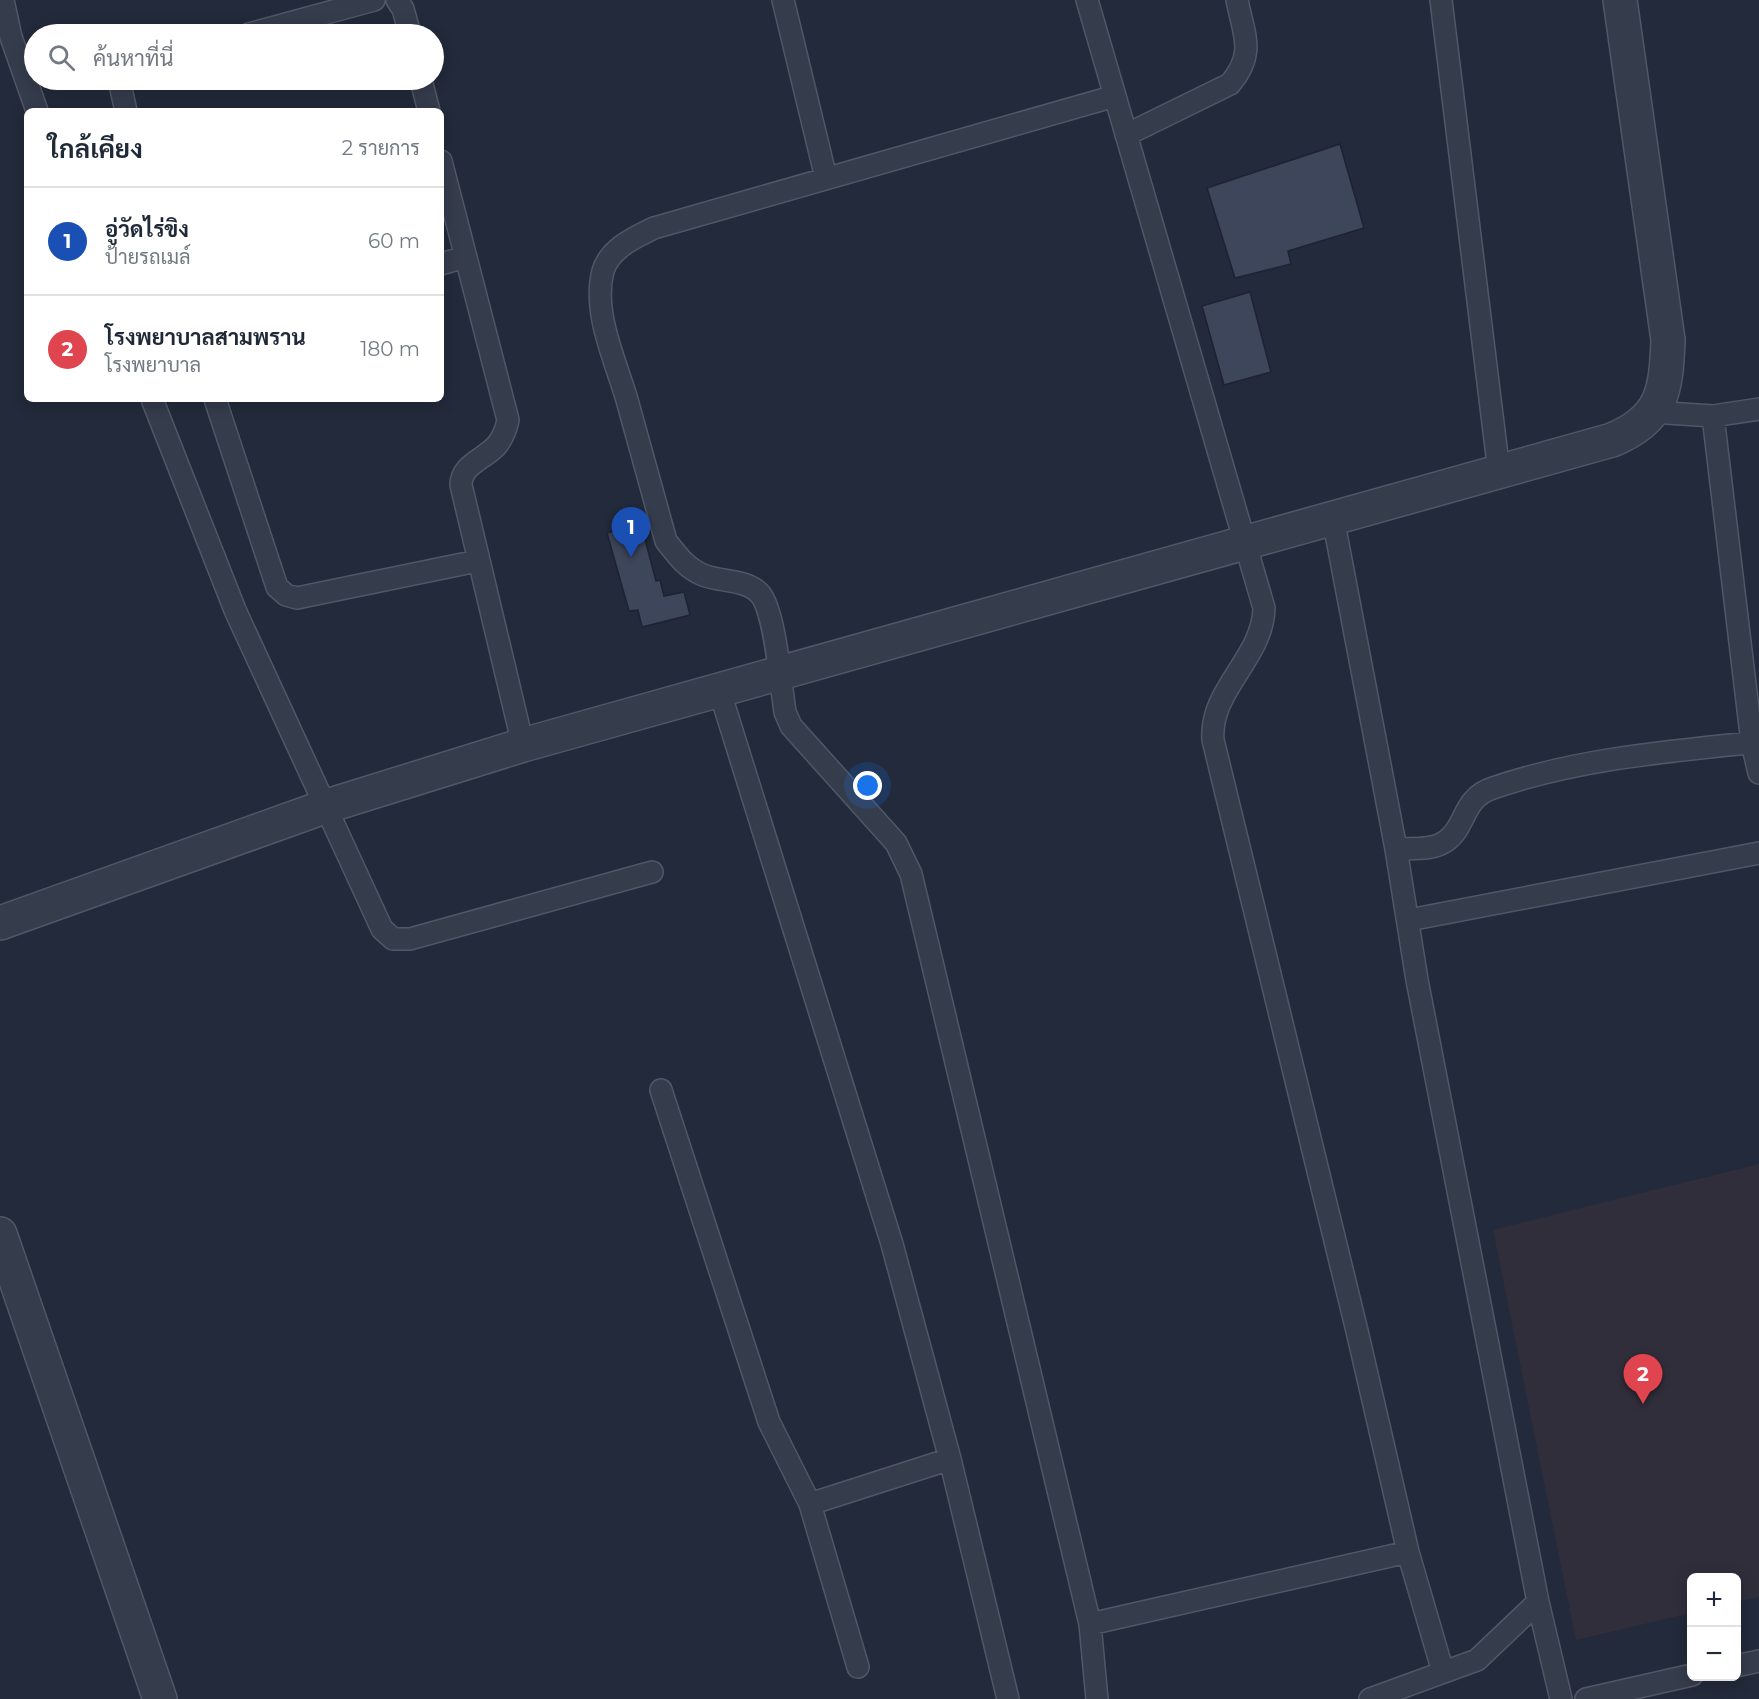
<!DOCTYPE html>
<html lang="th">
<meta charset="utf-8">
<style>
body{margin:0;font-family:Montserrat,Sarabun,sans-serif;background:#f2f2f3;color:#1f2937}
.controls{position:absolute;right:18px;bottom:18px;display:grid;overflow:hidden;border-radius:9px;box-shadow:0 3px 15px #0003}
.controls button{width:54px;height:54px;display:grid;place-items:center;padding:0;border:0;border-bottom:2px solid #e0e1e3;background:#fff;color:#1f2937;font:30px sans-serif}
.you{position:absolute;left:868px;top:786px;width:21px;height:21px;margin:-15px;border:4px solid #fff;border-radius:50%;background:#1a73e8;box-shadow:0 0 0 9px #1a73e833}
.badge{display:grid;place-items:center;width:39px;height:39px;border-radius:50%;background:#db2777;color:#fff;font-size:20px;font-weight:700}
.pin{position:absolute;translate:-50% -50px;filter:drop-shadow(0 2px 3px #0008)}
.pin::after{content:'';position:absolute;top:32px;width:21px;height:18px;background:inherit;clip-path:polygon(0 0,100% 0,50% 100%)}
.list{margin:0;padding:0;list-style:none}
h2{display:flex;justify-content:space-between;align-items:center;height:78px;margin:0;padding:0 24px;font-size:26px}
h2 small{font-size:20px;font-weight:400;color:#747a83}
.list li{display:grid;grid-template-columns:39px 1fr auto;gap:18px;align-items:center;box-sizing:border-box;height:108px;padding:0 24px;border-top:2px solid #e0e1e3}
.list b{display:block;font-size:22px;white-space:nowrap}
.list p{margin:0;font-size:20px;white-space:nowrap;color:#747a83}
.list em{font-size:20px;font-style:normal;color:#747a83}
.icon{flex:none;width:33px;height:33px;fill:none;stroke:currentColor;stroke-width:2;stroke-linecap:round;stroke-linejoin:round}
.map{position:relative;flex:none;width:1759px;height:1699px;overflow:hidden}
.search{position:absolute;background:#fff;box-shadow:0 3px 15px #0003;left:24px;top:24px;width:420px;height:66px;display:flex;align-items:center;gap:15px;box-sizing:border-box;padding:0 21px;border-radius:33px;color:#747a83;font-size:22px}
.panel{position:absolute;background:#fff;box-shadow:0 3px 15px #0003;left:24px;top:108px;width:420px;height:294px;border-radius:9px}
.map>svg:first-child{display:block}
</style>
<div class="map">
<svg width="1759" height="1699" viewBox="0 0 1759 1699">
<rect width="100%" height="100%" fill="#222a3b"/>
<path fill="#312e3c" d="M1759,1164V1597L1737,1602L1736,1578H1692L1691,1613L1576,1640L1493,1230Z"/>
<path fill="#3e465b" stroke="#1d2332" stroke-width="1.5" d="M1340,144L1364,228L1288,251L1291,264L1235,278L1207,188Z
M1250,292L1271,372L1224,385L1202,306Z
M641,524L656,581L660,580L664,596L684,592L690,615L642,627L638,610L629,611L607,533Z"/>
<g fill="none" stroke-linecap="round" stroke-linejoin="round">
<defs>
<path id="lane" d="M3,0L11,37L37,111
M397,0L403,9L410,34
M783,0L826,178
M1087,0L1264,608C1263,658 1209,690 1213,740L1357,1331L1408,1552L1443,1672
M1441,0L1499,472
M249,34L374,0
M119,80L126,111
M421,80L429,111
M1126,135L1230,84C1256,53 1244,36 1237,0
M441,161L508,420C506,430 503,438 496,446C483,460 461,465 461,485L523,745
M441,264L465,257
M152,399L235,610L382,929L393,939H410L652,872
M215,399L277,587L286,595L297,598L477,561
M1652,412L1713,416L1759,409
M1713,416L1752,743L1759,773
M1333,518L1396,849L1417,980L1538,1602L1477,1660L1370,1699
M719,689L892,1244L950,1459L1008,1699
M1396,849C1412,848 1432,851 1446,841C1467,826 1462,798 1493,788C1577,759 1670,751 1759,742
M1409,920L1759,853
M661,1090L769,1422L810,1504L950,1459
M810,1504L858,1667
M1538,1602L1561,1699
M1090,1624L1408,1552
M1736,1666L1759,1661
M1097,1699L1090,1624L911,874L896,843L791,726L785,712C781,686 775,611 760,594C747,579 720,582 703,575C686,568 677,555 666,541C653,494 640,447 627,400C616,362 592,312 603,271C610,248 634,238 654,228L1115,96
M1586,1699L1692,1675"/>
<path id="street" d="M0,923L324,807L523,745L1612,440C1663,419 1666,391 1668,340L1620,0
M0,1234L160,1699"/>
</defs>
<use href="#lane" stroke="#515766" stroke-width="24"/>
<use href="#street" stroke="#515766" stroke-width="36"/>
<use href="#lane" stroke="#353c4c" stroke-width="21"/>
<use href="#street" stroke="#353c4c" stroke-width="33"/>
</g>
</svg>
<div class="controls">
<button>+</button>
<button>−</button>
</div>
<div class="you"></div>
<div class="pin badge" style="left:631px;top:557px;background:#1a4fb4">1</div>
<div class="pin badge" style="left:1643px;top:1404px;background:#e0444e">2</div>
<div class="search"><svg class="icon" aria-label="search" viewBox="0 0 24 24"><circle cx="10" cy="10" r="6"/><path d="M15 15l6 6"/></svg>ค้นหาที่นี่</div>
<section class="panel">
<h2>ใกล้เคียง<small>2 รายการ</small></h2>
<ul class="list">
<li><span class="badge" style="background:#1a4fb4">1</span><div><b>อู่วัดไร่ขิง</b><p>ป้ายรถเมล์</p></div><em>60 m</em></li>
<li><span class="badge" style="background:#e0444e">2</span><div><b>โรงพยาบาลสามพราน</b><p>โรงพยาบาล</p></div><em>180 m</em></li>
</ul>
</section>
</div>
